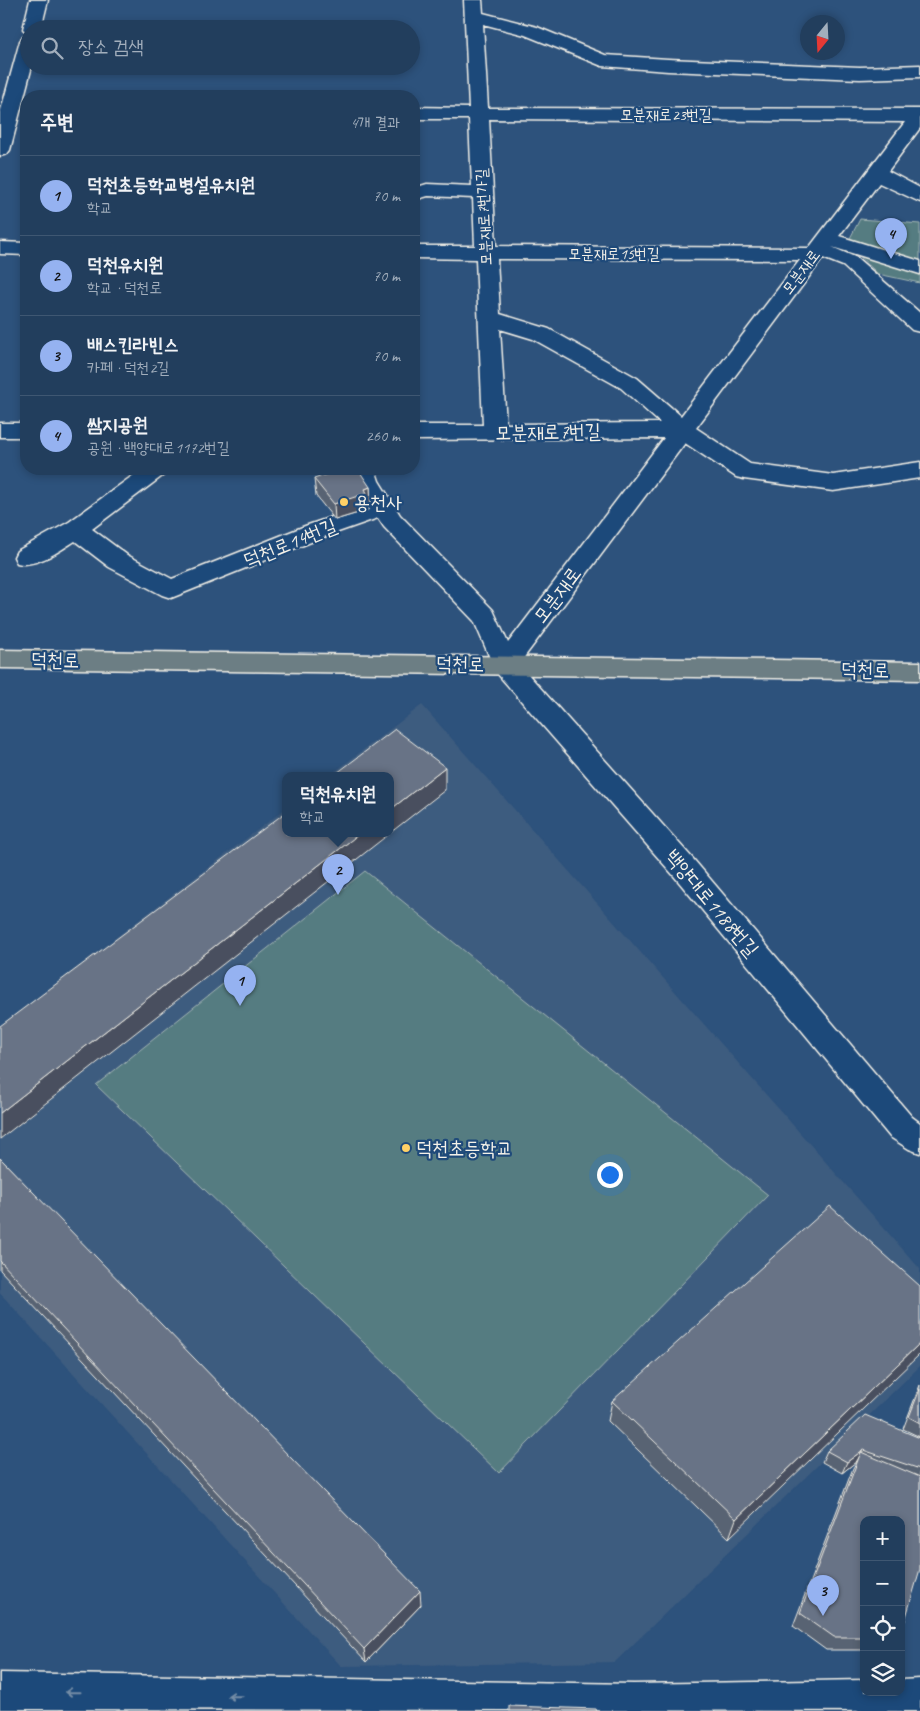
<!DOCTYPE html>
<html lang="ko">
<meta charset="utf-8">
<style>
body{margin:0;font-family:Caveat,"Poor Story",sans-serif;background:#2e4966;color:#f1f3f6}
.controls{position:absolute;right:15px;bottom:15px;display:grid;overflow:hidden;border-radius:10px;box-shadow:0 2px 8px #0003}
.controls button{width:45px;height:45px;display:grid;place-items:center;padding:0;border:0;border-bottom:1px solid #3f5772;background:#223e5d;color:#f1f3f6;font:25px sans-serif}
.compass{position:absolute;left:800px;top:15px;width:45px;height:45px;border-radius:50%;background:#223e5d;box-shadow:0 2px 8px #0003;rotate:198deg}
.you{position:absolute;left:609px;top:1174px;width:18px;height:18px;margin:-12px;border:4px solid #fff;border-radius:50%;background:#1a73e8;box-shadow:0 0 0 8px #1a73e833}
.badge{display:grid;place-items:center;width:32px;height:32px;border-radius:50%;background:#95b2f1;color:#111;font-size:16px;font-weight:700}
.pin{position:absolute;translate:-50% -41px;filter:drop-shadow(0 1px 2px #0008)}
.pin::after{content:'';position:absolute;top:26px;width:18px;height:15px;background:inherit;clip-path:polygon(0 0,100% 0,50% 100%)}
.popup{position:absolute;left:282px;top:772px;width:112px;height:65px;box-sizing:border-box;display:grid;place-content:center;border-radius:10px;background:#223e5d;filter:drop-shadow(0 1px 4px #0005);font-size:16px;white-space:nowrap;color:#a2aebc}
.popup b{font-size:19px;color:#f1f3f6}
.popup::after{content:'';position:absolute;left:50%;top:100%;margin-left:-10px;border:10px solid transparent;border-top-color:#223e5d}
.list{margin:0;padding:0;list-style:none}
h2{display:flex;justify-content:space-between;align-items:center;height:65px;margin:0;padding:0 20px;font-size:21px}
h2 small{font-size:16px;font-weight:400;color:#a2aebc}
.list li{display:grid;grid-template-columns:32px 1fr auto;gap:15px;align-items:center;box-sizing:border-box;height:80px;padding:0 20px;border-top:1px solid #3f5772}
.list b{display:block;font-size:19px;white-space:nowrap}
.list p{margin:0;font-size:16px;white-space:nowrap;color:#a2aebc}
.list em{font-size:16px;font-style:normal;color:#a2aebc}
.icon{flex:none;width:28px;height:28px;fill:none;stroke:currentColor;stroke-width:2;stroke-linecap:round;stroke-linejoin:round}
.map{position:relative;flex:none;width:920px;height:1711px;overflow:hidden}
.search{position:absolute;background:#223e5d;box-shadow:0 2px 8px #0003;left:20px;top:20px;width:400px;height:55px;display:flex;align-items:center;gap:12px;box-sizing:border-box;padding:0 18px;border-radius:28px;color:#a2aebc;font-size:19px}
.panel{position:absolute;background:#223e5d;box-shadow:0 2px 8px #0003;left:20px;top:90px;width:400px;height:385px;border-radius:20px}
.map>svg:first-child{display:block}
</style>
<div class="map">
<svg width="920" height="1711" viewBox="0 0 920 1711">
<rect width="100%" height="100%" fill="#2d527c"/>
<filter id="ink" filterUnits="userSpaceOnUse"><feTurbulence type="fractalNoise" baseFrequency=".02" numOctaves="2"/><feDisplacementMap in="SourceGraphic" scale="10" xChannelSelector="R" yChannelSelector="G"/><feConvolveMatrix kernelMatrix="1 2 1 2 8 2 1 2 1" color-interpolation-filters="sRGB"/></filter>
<g filter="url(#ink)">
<path fill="#3e5c7f" d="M422,705L920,1269V1366L615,1662L341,1666L0,1293V1026L285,809L286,834H390V776H329Z"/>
<path fill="#547b81" stroke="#a4b6b4" d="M860,219L920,224V283L878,274L847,244Z
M365,871L768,1195L499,1473L96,1085Z"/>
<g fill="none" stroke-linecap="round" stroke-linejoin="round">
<defs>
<path id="minor" d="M30,0H48L41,29H29V34L23,29Z
M464,0H482L483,13L537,27L605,55L668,59L860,67L920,65V77L860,79L668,71L602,66L525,35L483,24L488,108L920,109V128L888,171L920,188V202L879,183L839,236L920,261V274L832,247L857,258L920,313V332L912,330L843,266L823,258L696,428L750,464L833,475L920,462V478L833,491L744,479L736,477L685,443L519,664L694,860L912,1117L920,1123V1153L909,1149L890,1137L674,876L496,672L474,621L384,527L378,518L321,538L171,598L162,595L109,567L75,541C59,551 36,568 17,563L14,557L17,551L69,522L142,469H168L165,474L92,529L127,555L172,579L305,526L370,504L355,481L352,469H375L379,481L400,515L493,610L508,643L664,438L414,440V425H483L476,259L414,258V246H475L473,198L428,196L414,200V188L427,184L472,186L469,119H414V107L469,108ZM489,119L905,122L809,248L496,246ZM497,259L800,260L681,416L637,378L549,329L500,314ZM500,329L533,339L621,388L660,423L506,424Z
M29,36V66H32L10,150L7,154L0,156V114L20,41L23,37Z
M0,242L26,243V255L0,254Z
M0,423H26V437H0Z
M0,1673L634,1684L864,1680V1692H901V1680L920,1679V1711L0,1709Z"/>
<path id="major" d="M0,650L920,662V680L0,668Z"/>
</defs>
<use href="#minor" stroke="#f4f1e8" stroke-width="3"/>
<use href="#major" stroke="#f4f1e8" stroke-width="3"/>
<use href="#minor" fill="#1f4a7a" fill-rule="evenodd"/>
<use href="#major" fill="#6c7e84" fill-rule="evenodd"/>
</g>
<path fill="#596373" stroke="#f4f1e8" d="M314,479L370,487L371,504L368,505V510L335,520L316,496Z
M0,1158L421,1605L366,1662L0,1270Z
M920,1286L729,1538L608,1421L612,1401Z
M920,1385V1437L903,1429Z
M920,1438V1569L864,1520V1650H826L793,1626L853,1468L857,1461L842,1473L822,1462L827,1451Z"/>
<path fill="#48505e" stroke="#f4f1e8" d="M370,487L371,504L368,505V510L335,520L334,504Z
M445,767V790L390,833V810Z
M359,834H389L0,1139V1113Z
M920,1343V1354L729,1538L736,1519Z
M863,1450L857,1461L842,1473L847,1462Z
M420,1591L421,1605L366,1662L364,1649Z"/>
<path fill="#677386" stroke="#f4f1e8" d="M343,469H358L370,487L365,489L367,493L334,504L314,479Z
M395,729L445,767L390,810V776H333Z
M286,812V834H359L0,1113V1026Z
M0,1158L420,1591L364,1649L0,1261Z
M830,1206L920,1286V1343L736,1519L612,1401Z
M920,1389V1423L909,1417Z
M865,1415L920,1438V1469L863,1450L847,1462L827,1451Z
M861,1452L920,1477V1569L901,1634V1520H864V1637H834L800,1613Z
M509,1706L596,1709L597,1711H509Z"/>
<defs><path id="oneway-shaft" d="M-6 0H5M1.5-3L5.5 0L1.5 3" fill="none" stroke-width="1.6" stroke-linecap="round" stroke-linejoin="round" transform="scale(1.25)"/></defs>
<g stroke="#748da6">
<use href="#oneway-shaft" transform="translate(73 1692) rotate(-179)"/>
<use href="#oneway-shaft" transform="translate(235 1696) rotate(-179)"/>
</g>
</g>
<g fill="#ffd166" stroke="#1f4a7a" stroke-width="2">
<circle cx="344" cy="502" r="5"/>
<circle cx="406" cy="1148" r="5"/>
</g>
<g text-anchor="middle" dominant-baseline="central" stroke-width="4.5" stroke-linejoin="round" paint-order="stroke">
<g font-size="16" fill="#f4f1e8" stroke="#1f4a7a">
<text x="666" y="115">모분재로23번길</text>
<text transform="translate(484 217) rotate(-93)">모분재로7번가길</text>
<text x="614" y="254">모분재로15번길</text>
<text transform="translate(801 272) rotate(-53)">모분재로</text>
</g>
<g font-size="20" fill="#f4f1e8" stroke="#1f4a7a">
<text transform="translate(548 432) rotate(-1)">모분재로7번길</text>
<text transform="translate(290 543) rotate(-22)">덕천로14번길</text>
<text transform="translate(557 595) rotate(-53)">모분재로</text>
<text transform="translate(55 660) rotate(1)">덕천로</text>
<text transform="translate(460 664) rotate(1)">덕천로</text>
<text transform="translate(865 670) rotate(1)">덕천로</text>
<text transform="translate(712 903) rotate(50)">백양대로1188번길</text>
</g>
<g font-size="20" fill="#f4f1e8" stroke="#1f4a7a" text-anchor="start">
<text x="354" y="502">용천사</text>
<text x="416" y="1148">덕천초등학교</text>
</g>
</g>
</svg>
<div class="controls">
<button>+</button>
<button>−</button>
<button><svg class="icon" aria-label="locate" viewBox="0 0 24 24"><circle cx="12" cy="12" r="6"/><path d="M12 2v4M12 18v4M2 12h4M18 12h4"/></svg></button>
<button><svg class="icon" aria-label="layers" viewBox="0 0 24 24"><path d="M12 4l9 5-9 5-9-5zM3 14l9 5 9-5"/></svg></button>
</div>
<svg class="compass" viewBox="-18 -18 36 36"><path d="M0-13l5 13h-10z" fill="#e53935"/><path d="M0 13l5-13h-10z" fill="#a2aebc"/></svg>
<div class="you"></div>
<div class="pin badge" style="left:240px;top:1006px">1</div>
<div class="pin badge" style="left:338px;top:895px">2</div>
<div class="popup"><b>덕천유치원</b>학교</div>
<div class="pin badge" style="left:823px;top:1616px">3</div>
<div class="pin badge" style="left:891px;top:259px">4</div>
<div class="search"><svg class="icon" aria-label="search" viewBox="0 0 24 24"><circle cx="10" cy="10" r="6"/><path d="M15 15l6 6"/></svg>장소 검색</div>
<section class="panel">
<h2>주변<small>4개 결과</small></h2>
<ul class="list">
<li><span class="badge">1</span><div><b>덕천초등학교병설유치원</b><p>학교</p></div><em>70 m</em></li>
<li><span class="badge">2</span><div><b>덕천유치원</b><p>학교 · 덕천로</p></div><em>70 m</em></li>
<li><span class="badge">3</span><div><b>배스킨라빈스</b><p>카페 · 덕천2길</p></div><em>70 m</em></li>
<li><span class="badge">4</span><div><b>쌈지공원</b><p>공원 · 백양대로1172번길</p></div><em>260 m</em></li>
</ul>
</section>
</div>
